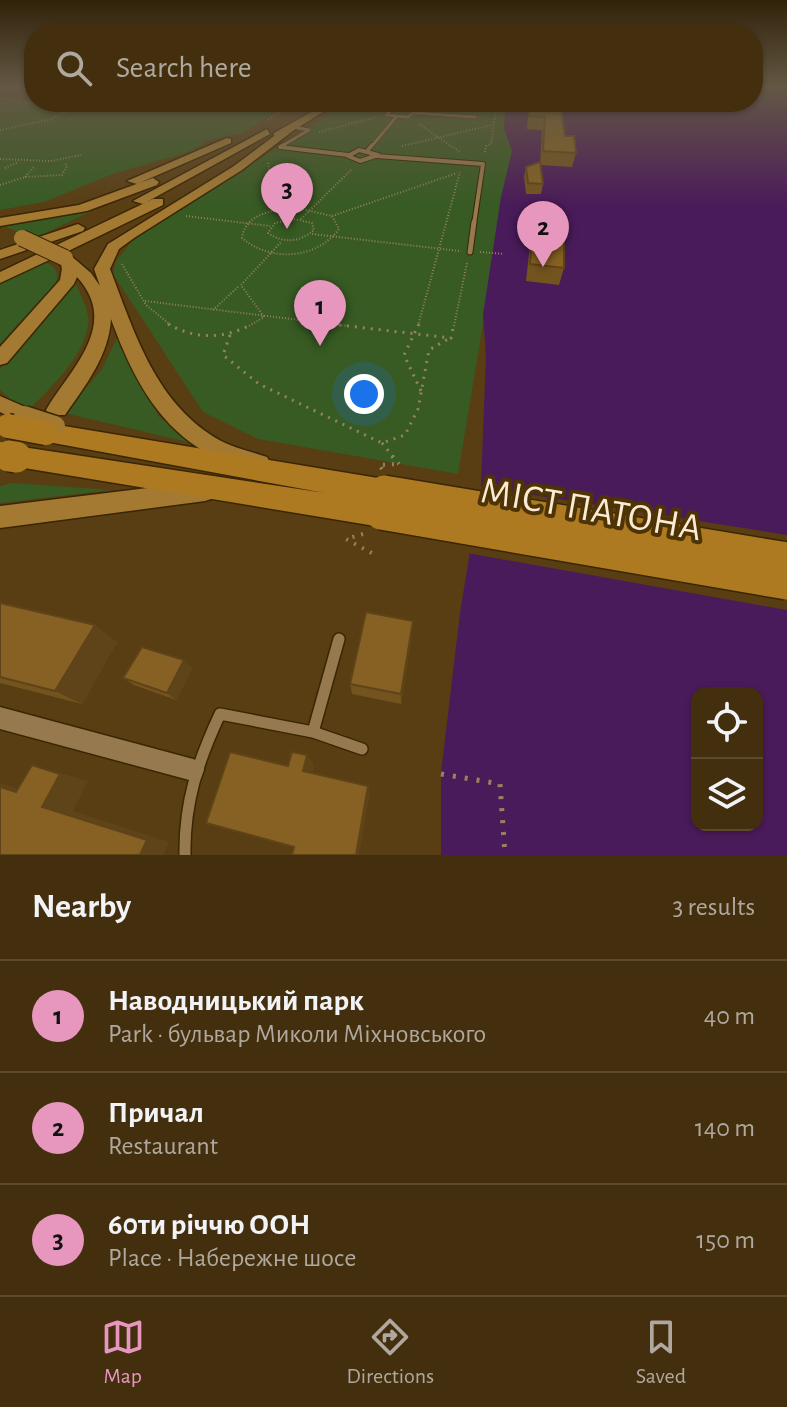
<!DOCTYPE html>
<meta charset="utf-8">
<style>
body{margin:0;font-family:"Alegreya Sans",sans-serif;background:#4a3617;color:#f1f3f6}
.controls{position:absolute;right:24px;bottom:24px;display:grid;overflow:hidden;border-radius:16px;box-shadow:0 2px 6px #0004}
.controls button{width:72px;height:72px;display:grid;place-items:center;padding:0;border:0;border-bottom:2px solid #5b4a2e;background:#432e0e;color:#f1f3f6;font:40px sans-serif}
.you{position:absolute;left:364px;top:394px;width:28px;height:28px;margin:-20px;border:6px solid #fff;border-radius:50%;background:#1a73e8;box-shadow:0 0 0 12px #1a73e833}
.badge{display:grid;place-items:center;width:52px;height:52px;border-radius:50%;background:#e797bd;color:#111;font-size:26px;font-weight:700}
.pin{position:absolute;translate:-50% -66px;filter:drop-shadow(0 2px 4px #0008)}
.pin::after{content:'';position:absolute;top:42px;width:28px;height:24px;background:inherit;clip-path:polygon(0 0,100% 0,50% 100%)}
.list{margin:0;padding:0;list-style:none}
h2{display:flex;justify-content:space-between;align-items:center;height:104px;margin:0;padding:0 32px;font-size:34px}
h2 small{font-size:26px;font-weight:400;color:#afa89e}
.list li{display:grid;grid-template-columns:52px 1fr auto;gap:24px;align-items:center;box-sizing:border-box;height:112px;padding:0 32px;border-top:2px solid #5b4a2e}
.list b{display:block;font-size:30px;white-space:nowrap}
.list p{margin:0;font-size:26px;white-space:nowrap;color:#afa89e}
.list em{font-size:26px;font-style:normal;color:#afa89e}
.icon{flex:none;width:44px;height:44px;fill:none;stroke:currentColor;stroke-width:2;stroke-linecap:round;stroke-linejoin:round}
.map{position:relative;flex:none;width:787px;height:855px;overflow:hidden}
.search{position:absolute;background:#432e0e;box-shadow:0 2px 6px #0004;left:24px;right:24px;top:24px;height:88px;display:flex;align-items:center;gap:20px;box-sizing:border-box;padding:0 28px;border-radius:32px;color:#afa89e;font-size:30px}
.sheet{height:440px;background:#432e0e}
nav{display:flex;justify-content:space-around;align-items:center;box-sizing:border-box;height:112px;border-top:2px solid #5b4a2e;background:#432e0e;font-size:22px;color:#afa89e}
nav a{display:grid;justify-items:center;gap:4px}
nav .on{color:#e797bd}
.map>svg:first-child{display:block}
</style>
<div class="map">
<svg width="787" height="855" viewBox="0 0 787 855">
<rect width="100%" height="100%" fill="#593e13"/>
<path fill="#375b23" d="M0,98L39,104L294,102L242,133L204,141L201,147H193L195,150L113,174L44,202L0,210Z
M348,102H506L504,128L512,151L458,474L258,439L203,412L113,274L116,261L134,239Z
M96,209L35,238L3,226Z
M45,261C56,268 59,271 56,284L0,344V282Z
M74,280C79,291 86,304 88,316C91,351 53,384 32,407L14,402L0,390V370L5,360Z
M118,336L159,417L196,444L65,413L102,369Z
M12,483L111,490L0,503V486Z"/>
<path fill="#4a1b5a" fill-rule="evenodd" d="M753,86H787V855H441V773L460,613L481,484L486,356L483,315L501,197L512,151L504,128L506,102H753ZM697,693H757V825H697Z"/>
<path fill="#593e13" d="M477,486L787,535V610L467,553Z"/>
<g fill="none" stroke-linecap="round" stroke-linejoin="round">
<defs>
<path id="lane-far3" d="M409,105L422,106L408,117L386,115L395,107Z
M414,113L475,117
M280,147L309,130L293,127
M371,147L397,116"/>
<path id="lane-far2" d="M284,145L280,147L348,155
M359,150L378,155L360,161L348,156Z
M368,150L372,145
M377,156L483,164L474,224"/>
<path id="lane-far1" d="M470,252L474,222"/>
<path id="lane" d="M313,732L339,639
M185,855C184,803 198,761 220,714L313,732L362,749"/>
<path id="street" d="M21,86H34V88Z
M0,707L193,759L201,762L204,770L201,778L193,781L0,729Z"/>
<path id="primary" d="M329,102H339L294,130L242,170L134,238L119,249L110,269C135,334 156,405 221,441C235,448 252,452 267,457L271,464L267,471C255,475 244,468 232,464C165,441 134,382 111,319C109,356 85,386 65,415H49L46,410C70,369 121,325 77,277L74,284L7,363L0,365V347L60,280L62,268L57,258L60,255L0,283V272L153,199H163V205L60,255H70L91,273L100,286L94,269L108,244L234,166L274,136V133Z
M267,129L270,134L143,204L133,201Z
M227,138L231,139V143L137,184L127,181Z
M153,178L159,182L157,185L87,211L0,226V218L79,205Z
M78,224L85,228L83,231L0,259V250Z
M0,396L32,410L35,416L32,422L24,424L0,412Z
M205,481L214,484L217,491L214,498L205,501L0,528V506Z"/>
<path id="highway" d="M46,423L384,479L394,482L399,491L394,500L385,503L392,505L396,514L392,523L381,527L6,465L2,457L6,449L16,446L325,493L37,440L33,433L37,426Z"/>
</defs>
<use href="#lane-far3" stroke="#3a2605" stroke-width="4"/>
<use href="#lane-far2" stroke="#3a2605" stroke-width="6"/>
<use href="#lane-far1" stroke="#3a2605" stroke-width="7"/>
<use href="#lane" stroke="#3a2605" stroke-width="14"/>
<use href="#street" stroke="#3a2605" stroke-width="3"/>
<use href="#primary" stroke="#3a2605" stroke-width="3"/>
<use href="#highway" stroke="#3a2605" stroke-width="3"/>
<path stroke="#98825f" stroke-width="2" stroke-dasharray="1 2" stroke-linecap="butt" d="M0,98L39,104L74,102
M462,105L492,102
M345,108L378,111
M268,119L300,102
M419,124L460,152
M0,130L52,119L87,102
M319,132L377,117
M402,146L492,125
M485,152L486,146L491,144L497,102
M0,159L51,161L81,155
M268,163L280,209
M5,168L18,162
M25,177L34,167
M0,185L25,177L62,175L67,166L65,162
M297,208L332,216L339,229C316,260 270,262 242,238C246,212 275,210 297,208Z
M186,216L270,226
M332,216L457,173
M294,219L312,223L314,230C300,242 284,244 268,233L275,223Z
M301,219L352,169
M312,234L460,251
M480,252L504,254
M122,264L146,305L172,326
M145,301L348,326
M213,310L239,286
M249,326L264,317L241,285L282,241
M418,326L460,172
M454,326L467,263"/>
<path stroke="#98825f" stroke-width="3" stroke-dasharray="2 6" stroke-linecap="butt" d="M168,324C196,340 225,339 252,324
M331,324L451,338L454,324
M419,324L404,355L421,391
M230,335L223,355L259,384L382,443L405,435L418,409L429,350L448,339
M382,443L394,458"/>
<path stroke="#98825f" stroke-width="4" stroke-dasharray="2 7" stroke-linecap="butt" d="M392,456L399,464
M382,469L379,465L399,464
M363,534L346,539L377,556"/>
<path stroke="#98825f" stroke-width="5" stroke-dasharray="3 9" stroke-linecap="butt" d="M441,774L500,784L505,855"/>
<use href="#lane-far3" stroke="#96794f" stroke-width="3"/>
<use href="#lane-far2" stroke="#96794f" stroke-width="4"/>
<use href="#lane-far1" stroke="#96794f" stroke-width="5"/>
<use href="#lane" stroke="#96794f" stroke-width="11"/>
<use href="#street" fill="#96794f" fill-rule="evenodd"/>
<use href="#primary" fill="#a47a33" fill-rule="evenodd"/>
<use href="#highway" fill="#ae7a21" fill-rule="evenodd"/>
<defs>
<path id="primary-bridge-far1" d="M22,238L65,258"/>
<path id="primary-bridge" d="M24,416L55,426"/>
<path id="highway-bridge-far1" d="M8,426L46,433
M0,454L16,457"/>
<path id="highway-bridge" d="M9,456L16,457
M384,491L787,558
M381,514L787,584"/>
</defs>
<use href="#primary-bridge-far1" stroke="#3a2605" stroke-width="18" stroke-linecap="butt"/>
<use href="#primary-bridge" stroke="#3a2605" stroke-width="23" stroke-linecap="butt"/>
<use href="#highway-bridge-far1" stroke="#3a2605" stroke-width="27" stroke-linecap="butt"/>
<use href="#highway-bridge" stroke="#3a2605" stroke-width="34" stroke-linecap="butt"/>
<use href="#primary-bridge-far1" stroke="#a47a33" stroke-width="16"/>
<use href="#primary-bridge" stroke="#a47a33" stroke-width="20"/>
<use href="#highway-bridge-far1" stroke="#ae7a21" stroke-width="24"/>
<use href="#highway-bridge" stroke="#ae7a21" stroke-width="31"/>
</g>
<path fill="#73531e" d="M529,102L565,136L576,153L572,167L540,165L543,184L541,194H526L524,177L526,167L540,164L542,130L527,129Z
M534,219L564,268L559,285L526,281L531,236Z
M0,603L117,642L82,704L0,683Z
M412,634L401,704L352,694L350,684Z
M192,668L176,700L134,685L123,678Z"/>
<path fill="#5e4418" d="M413,621L412,634L401,704V694Z
M95,625L117,642L82,704L55,691Z
M184,660L192,668L176,700L167,693Z
M307,755L314,764L311,779L303,771Z
M32,765L88,781L73,811L169,842L164,855H140L42,807L16,792L0,787V783L47,798Z
M368,786L370,793L359,855H356Z"/>
<path fill="#866123" stroke="#5e4418" stroke-width="2" d="M529,102H560L565,136H574L576,153L543,151L545,117L529,116Z
M540,162L543,184L528,183L526,167Z
M534,219L564,223V268L530,264Z
M0,603L95,625L55,691L0,677Z
M366,612L413,621L401,694L350,684Z
M142,647L184,660L167,693L123,678Z
M230,752L288,766L292,752L307,755L303,771L368,786L356,855H292L294,847L206,823Z
M32,765L60,774L42,807L147,840L140,855H0V787L16,792Z"/>
<linearGradient id="sky" x2="0" y2="1"><stop stop-color="#31220a"/><stop offset="0.42" stop-color="#645844"/><stop offset="1" stop-color="#645844" stop-opacity="0"/></linearGradient>
<rect width="787" height="206" fill="url(#sky)"/>
<g text-anchor="middle" dominant-baseline="central" stroke-width="8" stroke-linejoin="round" paint-order="stroke">
<g font-size="38" fill="#fbebd4" stroke="#4e3405">
<text transform="translate(591 510) rotate(10)">МІСТ ПАТОНА</text>
</g>
</g>
</svg>
<div class="controls">
<button><svg class="icon" aria-label="locate" viewBox="0 0 24 24"><circle cx="12" cy="12" r="6"/><path d="M12 2v4M12 18v4M2 12h4M18 12h4"/></svg></button>
<button><svg class="icon" aria-label="layers" viewBox="0 0 24 24"><path d="M12 4l9 5-9 5-9-5zM3 14l9 5 9-5"/></svg></button>
</div>
<div class="you"></div>
<div class="pin badge" style="left:320px;top:346px">1</div>
<div class="pin badge" style="left:543px;top:267px">2</div>
<div class="pin badge" style="left:287px;top:229px">3</div>
<div class="search"><svg class="icon" aria-label="search" viewBox="0 0 24 24"><circle cx="10" cy="10" r="6"/><path d="M15 15l6 6"/></svg>Search here</div>
</div>
<section class="sheet">
<h2>Nearby<small>3 results</small></h2>
<ul class="list">
<li><span class="badge">1</span><div><b>Наводницький парк</b><p>Park · бульвар Миколи Міхновського</p></div><em>40 m</em></li>
<li><span class="badge">2</span><div><b>Причал</b><p>Restaurant</p></div><em>140 m</em></li>
<li><span class="badge">3</span><div><b>60ти річчю ООН</b><p>Place · Набережне шосе</p></div><em>150 m</em></li>
</ul>
</section>
<nav>
<a class="on"><svg class="icon" aria-label="map" viewBox="0 0 24 24"><path d="M3 6l6-2 6 2 6-2v14l-6 2-6-2-6 2zM9 4v14M15 6v14"/></svg>Map</a>
<a><svg class="icon" aria-label="directions" viewBox="0 0 24 24"><path d="M12 3l9 9-9 9-9-9zM9 14v-3h6M13 9l2 2-2 2"/></svg>Directions</a>
<a><svg class="icon" aria-label="saved" viewBox="0 0 24 24"><path d="M7 4h10v16l-5-4-5 4z"/></svg>Saved</a>
</nav>
